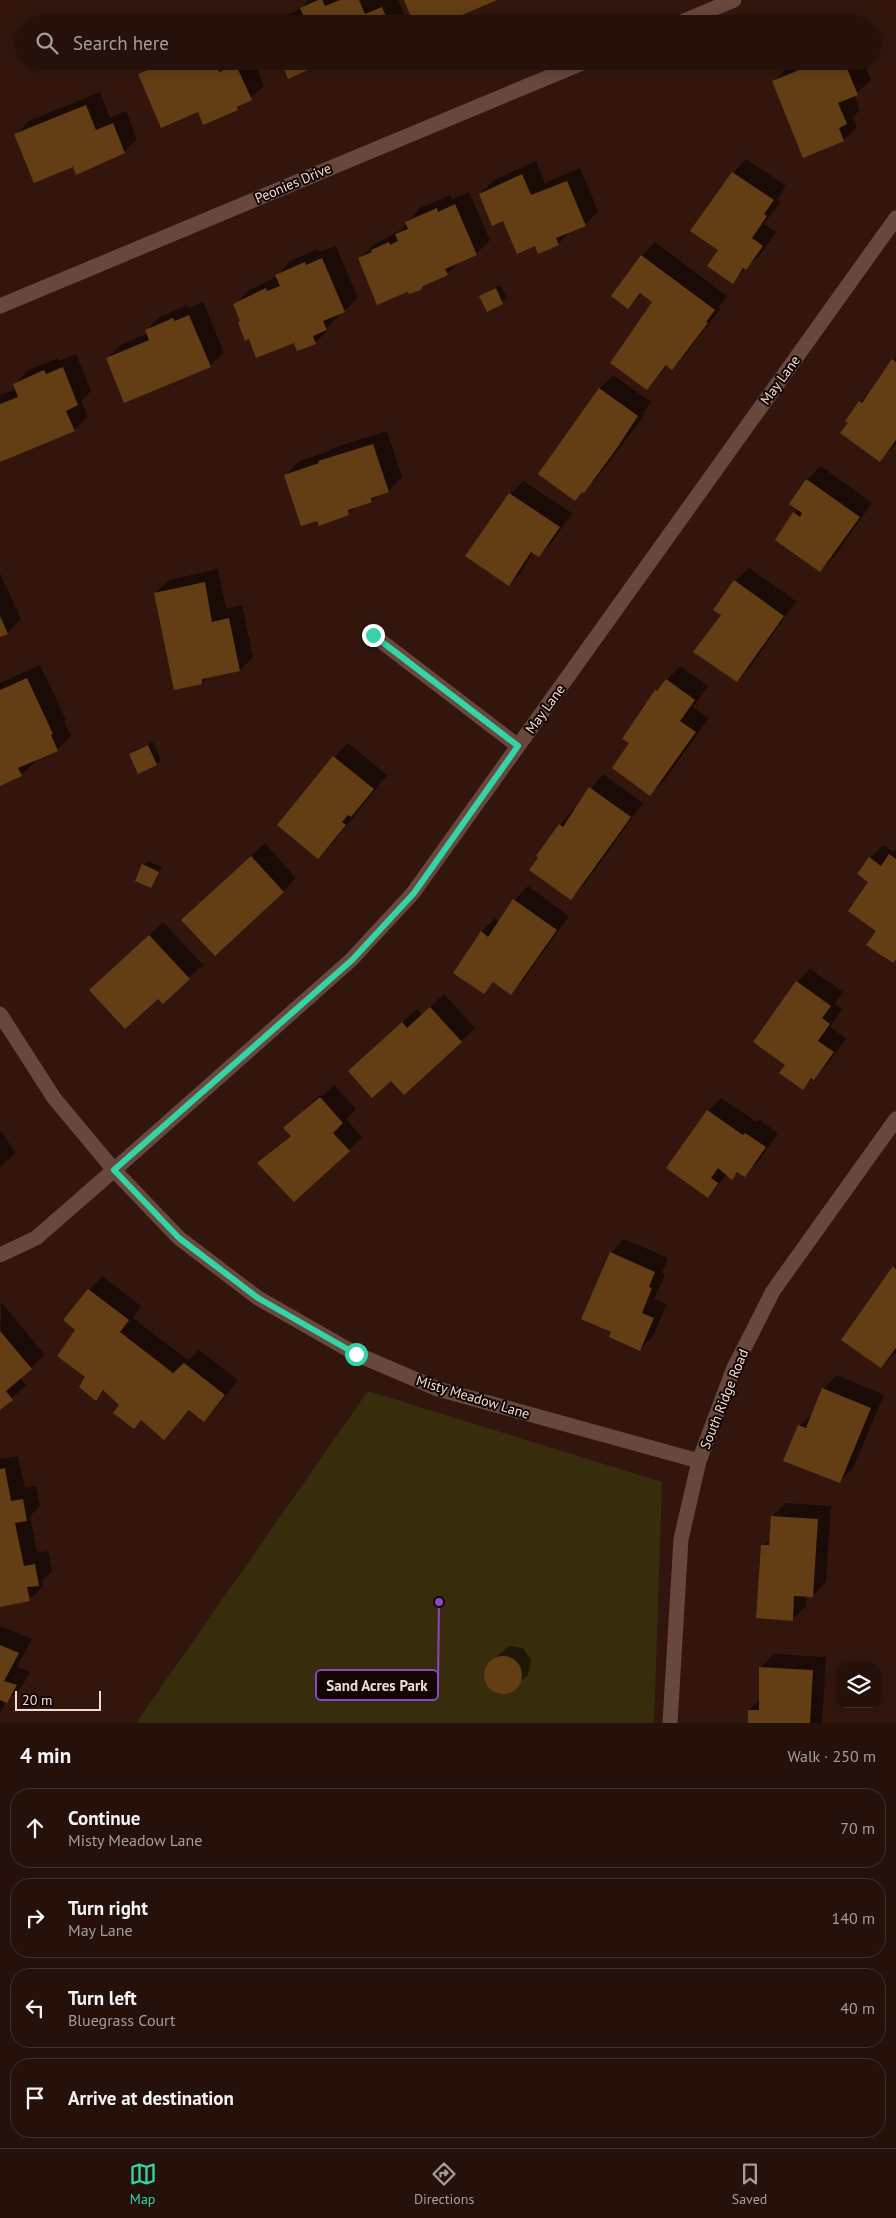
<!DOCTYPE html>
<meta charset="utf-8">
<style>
body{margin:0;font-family:"PT Sans",sans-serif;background:#2e1913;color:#f1f3f6}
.controls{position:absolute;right:15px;bottom:15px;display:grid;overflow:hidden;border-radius:10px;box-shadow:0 2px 12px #0003}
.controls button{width:45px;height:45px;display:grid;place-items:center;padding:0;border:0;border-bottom:1px solid #42302b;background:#26100a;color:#f1f3f6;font:25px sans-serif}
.scale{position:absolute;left:15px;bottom:12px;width:86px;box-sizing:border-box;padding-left:5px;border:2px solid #f0dbd5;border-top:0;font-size:14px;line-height:18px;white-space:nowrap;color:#f0dbd5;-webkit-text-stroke:4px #120603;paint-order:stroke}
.stop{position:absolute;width:15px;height:15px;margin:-11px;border:4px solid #34d4a8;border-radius:50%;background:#fff}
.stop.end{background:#34d4a8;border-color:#fff;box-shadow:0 1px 5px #0008}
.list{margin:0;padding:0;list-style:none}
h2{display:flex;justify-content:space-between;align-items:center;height:65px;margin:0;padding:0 20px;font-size:21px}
h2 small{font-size:16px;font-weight:400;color:#a49d9c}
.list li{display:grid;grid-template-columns:32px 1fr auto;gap:15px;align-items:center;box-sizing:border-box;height:80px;margin:0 10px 10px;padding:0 10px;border:1px solid #42302b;border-radius:20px}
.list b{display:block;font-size:19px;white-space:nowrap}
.list p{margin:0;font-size:16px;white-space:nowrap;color:#a49d9c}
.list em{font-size:16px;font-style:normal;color:#a49d9c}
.icon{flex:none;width:28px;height:28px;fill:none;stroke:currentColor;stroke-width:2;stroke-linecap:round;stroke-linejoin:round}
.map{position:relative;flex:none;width:896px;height:1723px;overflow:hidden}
.search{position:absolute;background:#26100a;box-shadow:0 2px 12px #0003;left:15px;right:15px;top:15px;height:55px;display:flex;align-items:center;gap:12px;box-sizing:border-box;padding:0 18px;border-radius:28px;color:#a49d9c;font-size:19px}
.sheet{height:425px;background:#26100a}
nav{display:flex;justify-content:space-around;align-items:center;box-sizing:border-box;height:70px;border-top:1px solid #42302b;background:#26100a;font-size:14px;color:#a49d9c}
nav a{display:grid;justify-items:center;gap:2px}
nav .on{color:#34d4a8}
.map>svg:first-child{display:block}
</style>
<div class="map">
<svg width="896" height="1723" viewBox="0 0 896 1723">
<rect width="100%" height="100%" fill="#32160d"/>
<path fill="#372c0c" d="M368,1391L662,1482L654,1723H136Z"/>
<path fill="#0007" d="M309,0H398L408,24H276L283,17L302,8Z
M152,61H254L264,86L237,109L199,111L140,74Z
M282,61H315L307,69Z
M804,61H863L871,80L854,95L860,110L853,117L857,127L844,140L773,82L787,68Z
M100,92L110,118L126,111L137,139L124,152L73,166L16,134L29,121Z
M746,159L786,186L777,200L780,202L764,224L776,232L760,255L732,282L720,250L692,231L733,173Z
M536,161L545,183L580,168L598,211L585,225L572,230L558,244H536L504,220L480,194L494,180Z
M469,192L490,240L476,254L460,261L447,274L426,283L421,289L359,259L373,245L401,230L420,208L451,195L452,199Z
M655,242L727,296L719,307L720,309L685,355L672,368L668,365L647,389L654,301L642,293L628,307L642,256Z
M336,246L358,298L344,311L339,313V315L328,327L329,329L315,343L294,341L241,320L235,305L248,291L277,276L290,261L318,249L319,252Z
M500,285L507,298L487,310L481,296Z
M203,302L224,352L210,366L107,358L121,345L148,333L146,330L160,317L187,305L188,308Z
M76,354L91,391L81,401L88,416L74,430L0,460V395L17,389L15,384L28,370L58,358L59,361Z
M896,356V444L880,460L850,422L860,402L873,389Z
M613,375L651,402L643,413L645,414L597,478L575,499L600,388Z
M387,431L402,477L389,491L378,494L372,501L356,506L348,514L286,475L299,461L330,451L333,448Z
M821,466L872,503L834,557L820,571L777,540L798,509L790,503L807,480Z
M523,481L572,513L552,542L538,556L533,552L522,571L509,585L510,494Z
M749,568L796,601L750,667L737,681L723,615L735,581Z
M218,569L226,609L242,605L253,657L240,670L208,677L202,683L155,593L169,580Z
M0,573L21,619L7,633L0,636Z
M40,665L66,720L64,721L71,736L57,750L34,760L35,762L21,775L0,785V683Z
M680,666L708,686L693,707L709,718L664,781L650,794L631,743L656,691Z
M153,742L161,760L156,764L130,754L135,750Z
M348,743L387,775L332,844L318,857L279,825L334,757Z
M603,774L643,803L584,885L571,898L538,856L560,825Z
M265,843L296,878L283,891L196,907Z
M883,845L893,852L896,849V959L878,931L870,882V858Z
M148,861L162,867L150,887L143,865Z
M528,886L569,916L524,979L511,993L494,982L484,993L482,932L495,918L500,922L514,900Z
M163,922L203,965L189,978L158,997L105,976Z
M810,969L843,992L835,1004L842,1010L830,1027L846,1038L827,1065L802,1089L786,1065L797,982Z
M444,994L475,1028L461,1041L391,1079L349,1071L417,1009L422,1015Z
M334,1085L356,1109L346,1119L362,1137L349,1150L258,1163L291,1135L285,1128L320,1095L322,1096Z
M721,1098L757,1122L759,1120L778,1133L758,1162L744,1175L739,1171L732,1178L727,1174L708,1196V1111Z
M0,1130L16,1153L0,1167Z
M624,1239L668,1258L662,1273L665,1275L654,1299L667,1304L653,1336L640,1349L613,1331L611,1253Z
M896,1265V1352L881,1367L894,1267Z
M102,1276L141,1306L133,1318L188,1360L199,1350L238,1380L217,1407L204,1421L190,1410L164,1438L142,1419L133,1428L121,1405L105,1390L96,1399L87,1377L77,1330L89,1290Z
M1,1302L45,1355L20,1378L26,1385L0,1409Z
M837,1375L884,1395L853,1468L839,1482L799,1426L814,1413L823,1389Z
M18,1456L25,1488L36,1486L40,1506L30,1516L37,1553L48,1551L52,1571L42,1581L43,1587L29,1600L0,1606V1459Z
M786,1503L831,1506L826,1582L813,1595H806V1606L792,1620L762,1546L771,1537L772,1516Z
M0,1626L32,1639L17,1667L30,1672L21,1688L6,1701L0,1714Z
M509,1646L523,1648L531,1660L528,1675L506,1693L493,1691L484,1679L487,1665Z
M774,1654L826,1657L822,1723H749V1710L760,1700V1668Z"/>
<path fill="#633e15" d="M318,0H322L325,6L340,0H359L365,14L382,7L389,24H282L303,15L300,8Z
M404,0H497L441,24H414Z
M167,61H215L219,72L236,65L252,100L237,107L238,110L203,125L198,112L161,128L138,74Z
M281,61H304L308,70L288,79Z
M821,61H844L858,95L838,103L847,124L839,128L844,141L803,158L772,81Z
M86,105L96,130L113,123L125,153L76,175L73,167L34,183L14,134Z
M732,172L774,200L764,214L767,216L752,238L763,246L746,270L743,268L733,284L707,266L718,250L690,231Z
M522,174L531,195L567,181L586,226L556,238L559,245L538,254L535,246L517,254L503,221L492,226L479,194Z
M455,204L477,255L445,269L448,275L423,286L421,290L410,294L407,292L377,305L358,258L372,252L371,250L389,242L390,245L398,241L395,234L408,229L405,222L437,208L438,212Z
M641,255L715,310L706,322L708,323L672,370L666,365L647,390L610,363L652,302L640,293L628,309L611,296Z
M322,258L345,312L323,321L327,330L313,336L316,344L297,351L294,343L256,358L249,339L245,341L238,322L240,321L233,304L266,288L267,291L280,286L275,275L305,262L306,265Z
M496,288L503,304L487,312L479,296Z
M189,315L211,367L124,403L106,358L149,340L145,330L173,318L175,321Z
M892,359L896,362V440L880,462L840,433L848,423L845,421L859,401L862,403Z
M63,367L78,405L66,411L75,431L0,462V404L18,397L13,384L44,370L46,374Z
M599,388L638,416L617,448L584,493L582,492L575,501L538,474Z
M373,444L389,492L371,498L372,502L348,510L349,515L319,526L317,521L301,526L284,475L319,463L318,461Z
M806,479L860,517L820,572L775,540L793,512L800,517L802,513L789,504Z
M509,493L560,527L539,557L531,552L509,586L465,556Z
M734,580L784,616L737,682L693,652L721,615L713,610Z
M205,582L212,622L229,618L240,671L202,679V684L174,690L154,593Z
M0,616L8,634L0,637Z
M27,678L53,734L51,735L58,751L18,768L22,776L0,786V690Z
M666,679L695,700L680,721L696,732L650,796L612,768L629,743L622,739L655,690L657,691Z
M148,745L157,765L138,774L129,754Z
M333,756L374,789L351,817L348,815L342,822L346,825L318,859L277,825Z
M589,787L631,817L571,900L529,870L538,858L536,856L559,824L563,827Z
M889,854L896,859V959L893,963L866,945L876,931L848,911L868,882L857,874L869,857L881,866Z
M251,856L284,892L215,956L181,920Z
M142,864L159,872L151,888L135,881Z
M513,899L557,930L511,995L493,982L484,994L453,973L481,931L488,937Z
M149,935L190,979L163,1004L158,999L125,1029L89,990Z
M796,981L831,1006L822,1018L830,1024L818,1041L834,1052L814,1080L811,1078L803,1090L779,1073L785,1065L753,1042Z
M430,1007L462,1042L404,1095L391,1081L372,1098L348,1071L402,1022L407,1028Z
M320,1097L343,1123L333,1133L350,1151L294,1202L257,1163L291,1136L283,1128Z
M707,1110L743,1135L745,1133L766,1147L745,1177L737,1172L732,1180L718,1168L711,1178L718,1183L708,1198L666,1168Z
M610,1252L655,1272L649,1287L652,1288L642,1313L654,1318L640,1351L609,1337L611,1332L581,1319Z
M893,1266L896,1269V1348L881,1368L841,1340Z
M88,1289L129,1320L120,1332L173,1373L184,1363L225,1395L204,1422L189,1410L164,1440L141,1420L134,1429L113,1413L119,1405L103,1390L96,1401L79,1387L85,1377L57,1356L75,1330L63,1320Z
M0,1331L32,1369L6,1391L13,1400L0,1410Z
M822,1388L871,1408L840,1483L783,1461L798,1425L806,1428Z
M5,1468L11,1501L23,1499L27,1521L15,1523L24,1566L35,1564L39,1586L27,1587L30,1601L0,1607V1469Z
M771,1516L818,1519L813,1597L794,1596L793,1621L756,1618L761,1545H769Z
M0,1645L19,1653L4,1681L17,1685L7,1703L0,1700Z
M484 1675a19 19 0 1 1 38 0a19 19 0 1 1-38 0Z
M759,1667L813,1670L810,1723H748V1710H759Z"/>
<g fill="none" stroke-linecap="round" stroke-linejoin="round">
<path stroke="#68473d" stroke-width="15" d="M677,24L734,0
M0,306L587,61
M373,635L518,746
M0,1014L54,1098L114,1170L179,1238L258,1298L356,1354L438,1389L699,1461
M0,1255L36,1238L114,1170L351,960L413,893L896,218
M670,1723L681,1539L699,1461L733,1370L773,1291L896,1119"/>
</g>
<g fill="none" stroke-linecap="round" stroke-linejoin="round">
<path stroke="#34d4a8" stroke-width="6" d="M356,1354L258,1298L179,1238L114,1170L352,960L414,893L518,746L373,635"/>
</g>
<g text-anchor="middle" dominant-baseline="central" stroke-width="4" stroke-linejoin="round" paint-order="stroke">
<g font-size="14" fill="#f0dbd5" stroke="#120603">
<text transform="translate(293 183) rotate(-23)">Peonies Drive</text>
<text transform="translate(780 380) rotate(-54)">May Lane</text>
<text transform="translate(545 709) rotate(-54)">May Lane</text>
<text transform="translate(473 1397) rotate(17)">Misty Meadow Lane</text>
<text transform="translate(724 1399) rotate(-68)">South Ridge Road</text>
</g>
</g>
<path fill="none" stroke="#8d46c2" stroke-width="2" d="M439 1602L438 1685"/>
<circle fill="#8d46c2" stroke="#120603" stroke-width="2" cx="439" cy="1602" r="5"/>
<rect fill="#120603" stroke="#8d46c2" stroke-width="2" x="316" y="1670" width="122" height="30" rx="5"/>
<g font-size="15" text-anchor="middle" font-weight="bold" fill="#f0dbd5">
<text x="377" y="1691">Sand Acres Park</text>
</g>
</svg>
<div class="controls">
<button><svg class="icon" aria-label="layers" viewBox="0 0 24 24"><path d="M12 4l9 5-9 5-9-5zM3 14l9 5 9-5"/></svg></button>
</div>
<div class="scale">20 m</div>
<div class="stop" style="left:356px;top:1354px"></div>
<div class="stop end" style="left:373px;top:635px"></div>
<div class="search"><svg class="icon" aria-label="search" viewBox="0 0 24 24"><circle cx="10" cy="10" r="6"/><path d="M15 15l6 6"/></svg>Search here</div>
</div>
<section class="sheet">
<h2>4 min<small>Walk · 250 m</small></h2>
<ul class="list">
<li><svg class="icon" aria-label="ahead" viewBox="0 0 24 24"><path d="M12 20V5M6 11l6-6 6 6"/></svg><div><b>Continue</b><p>Misty Meadow Lane</p></div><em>70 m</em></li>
<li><svg class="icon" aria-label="right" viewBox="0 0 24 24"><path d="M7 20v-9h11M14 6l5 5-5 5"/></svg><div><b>Turn right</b><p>May Lane</p></div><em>140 m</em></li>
<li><svg class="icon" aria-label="left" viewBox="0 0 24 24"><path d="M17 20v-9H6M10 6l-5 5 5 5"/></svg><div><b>Turn left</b><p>Bluegrass Court</p></div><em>40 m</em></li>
<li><svg class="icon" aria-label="arrive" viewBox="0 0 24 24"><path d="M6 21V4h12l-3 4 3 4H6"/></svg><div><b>Arrive at destination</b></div></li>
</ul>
</section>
<nav>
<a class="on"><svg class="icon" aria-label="map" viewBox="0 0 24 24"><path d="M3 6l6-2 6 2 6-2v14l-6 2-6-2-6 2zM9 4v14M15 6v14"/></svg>Map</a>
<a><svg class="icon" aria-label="directions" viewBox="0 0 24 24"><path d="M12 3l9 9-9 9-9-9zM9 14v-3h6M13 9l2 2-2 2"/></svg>Directions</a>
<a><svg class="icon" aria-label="saved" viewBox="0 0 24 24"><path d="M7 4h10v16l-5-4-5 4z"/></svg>Saved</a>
</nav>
